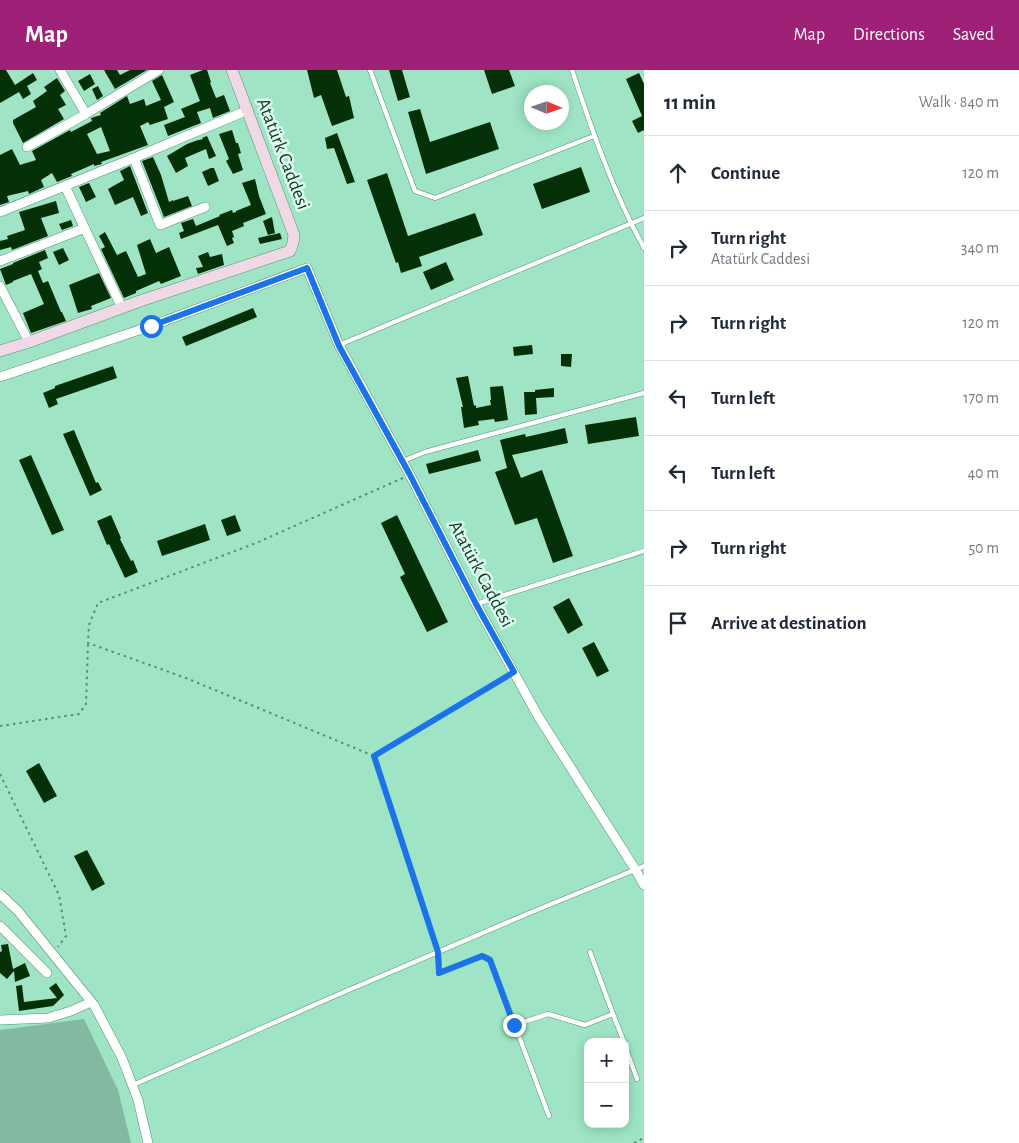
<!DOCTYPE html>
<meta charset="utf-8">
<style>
body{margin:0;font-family:"Alegreya Sans",sans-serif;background:#f6f6f7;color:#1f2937}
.controls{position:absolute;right:15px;bottom:15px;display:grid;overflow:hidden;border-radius:10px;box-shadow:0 2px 12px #0003}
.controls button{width:45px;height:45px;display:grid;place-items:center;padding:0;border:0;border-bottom:1px solid #e0e1e3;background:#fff;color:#1f2937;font:25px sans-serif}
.compass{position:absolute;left:524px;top:15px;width:45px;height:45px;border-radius:50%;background:#fff;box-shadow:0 2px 12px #0003;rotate:92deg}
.stop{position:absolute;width:15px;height:15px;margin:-11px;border:4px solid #1a73e8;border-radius:50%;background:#fff}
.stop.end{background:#1a73e8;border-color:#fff;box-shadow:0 1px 5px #0008}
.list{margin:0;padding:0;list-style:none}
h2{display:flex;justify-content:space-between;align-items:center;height:65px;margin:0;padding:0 20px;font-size:21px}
h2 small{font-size:16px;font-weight:400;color:#747a83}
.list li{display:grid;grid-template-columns:32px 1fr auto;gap:15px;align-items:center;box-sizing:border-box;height:75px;padding:0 20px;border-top:1px solid #e0e1e3}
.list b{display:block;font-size:19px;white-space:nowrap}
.list p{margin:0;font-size:16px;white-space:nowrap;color:#747a83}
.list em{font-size:16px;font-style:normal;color:#747a83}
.icon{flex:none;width:28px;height:28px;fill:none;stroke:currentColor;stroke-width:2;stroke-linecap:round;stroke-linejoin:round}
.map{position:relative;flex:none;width:644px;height:1073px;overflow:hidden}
header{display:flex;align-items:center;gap:30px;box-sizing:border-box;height:70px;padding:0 25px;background:#9e2177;color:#fff}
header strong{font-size:24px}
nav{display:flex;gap:28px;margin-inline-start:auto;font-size:18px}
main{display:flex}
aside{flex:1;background:#fff}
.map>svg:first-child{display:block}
</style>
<header>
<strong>Map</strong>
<nav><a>Map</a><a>Directions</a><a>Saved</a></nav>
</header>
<main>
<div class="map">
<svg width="644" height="1073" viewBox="0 0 644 1073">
<rect width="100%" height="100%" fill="#9fe5c5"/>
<path fill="#83b9a0" d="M84,949L118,1020L131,1073H0V960Z"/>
<path fill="#033007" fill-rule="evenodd" d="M0,0H6L15,15L33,3L37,10L27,16L31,24L23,29L19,22L0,33Z
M104,0H117L120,5L130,0H147L115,19Z
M203,0H207L211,12L210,13L216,28L224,25L230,41L213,48L210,38L197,42L201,53L168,66L164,55L185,47L181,39L200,31L190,5Z
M307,0H337L346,27L349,26L354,48L332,56L321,25L314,28Z
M389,0H402L410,27L398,31Z
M484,0H509L515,16L492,24Z
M639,3L644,14V60L638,63L632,51L642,46L626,9Z
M90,4L95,14L84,21L78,11Z
M162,5L174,32L164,37L168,49L150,55L148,52L140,56L148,75L101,92L102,94L94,96V94L71,104L72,106L57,112L52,103L41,110L44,117L29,124L28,121L7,126L9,132L0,135V85L12,79L20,95L36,90L32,81L70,60L71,62L92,51L91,48L101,45L100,43L127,26L130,34L144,29L146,36L161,30L152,11ZM101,57L110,81L97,84L87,64Z
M57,8L65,21L60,25L66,35L58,39L64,49L23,73L13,53V50L36,37L33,31L47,21L44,17Z
M98,16L103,26L97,30L92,19Z
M420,39L430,72L490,52L499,79L426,104L408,42Z
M232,60L236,73H238L241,83L238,84L243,100L233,104L226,91L229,89L219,64Z
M337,63L355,112L347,114L334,78L327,79L325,68Z
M207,66L216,86L209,89L206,79L185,88L188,96L176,103L167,86L187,74L198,70H199L203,69L202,68Z
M153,87L161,105L169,132L173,130V131L188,126L192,136L164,147L142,91Z
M130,96L148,143L141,146L133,127L115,135L108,119L124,110L120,101Z
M581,97L590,122L542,139L533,114Z
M211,98H214L219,111L208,116L202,102Z
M387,103L408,166L475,143L483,165L419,187L422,196L401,203L398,192L396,193L367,110Z
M255,109L259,126L266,144L243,153L244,156L232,161L234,167L232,168L234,173L227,176L218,155L181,169L179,163L184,161L181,153L193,149L196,156L220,146L219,145L232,140L233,143L236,142V141L251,135L242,113Z
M89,113L96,127L86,132L79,117Z
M56,131L59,143L41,148L48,166L12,180L11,177L0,180V171L8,169L7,166L25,160L19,142Z
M272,147L275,163L268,165L263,151Z
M71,150L73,156L62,160L59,154Z
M105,162L117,185L126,181L138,207L146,204L137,175L150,169L156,183L169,177L181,206L161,214L159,211L136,221V223L124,228L101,179L105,177L99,166Z
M280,163L282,169L260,174L258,168Z
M63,178L69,190L59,195L53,182Z
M45,180L48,188L39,192L42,199L38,201L43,213L48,211L61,242H62L66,251L31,263L23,243L44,234L31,204L13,211V212L6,215L0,199L13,194V193Z
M208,182L210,187L222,184L224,195L198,204L196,198L203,197L198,186Z
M446,192L454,210L431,220L423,202Z
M99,203L111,228L91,236L92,239L78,243L69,215Z
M253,238L257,247L186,276L182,267Z
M532,275L533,284L514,286L513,277Z
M561,284H572L571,297L561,296Z
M113,296L117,308L56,329L58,334L49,338L43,323L55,318V316Z
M468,306L474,336L476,335V338L491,335L490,330H491L490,317L503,316L508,350L495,352L494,349L478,351L479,355L464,358L461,337H463L456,308Z
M554,318V327L536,328L537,344L525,345L524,322H535V320Z
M636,347L639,366L588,374L585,355Z
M565,358L568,373L512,385L521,408L542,400L573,486L553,493L537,448L515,455L495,402L507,398L500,370L525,364L526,367Z
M74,360L96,413L98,412L102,420L90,426L63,364Z
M478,380L481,391L429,404L426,394Z
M31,385L64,460L52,465L19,390Z
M111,445L121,468L120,469L131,491L133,490L138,502L125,508L109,474L107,475L97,451Z
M235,445L241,461L227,466L221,450Z
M397,445L448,552L427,562L400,507L405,504L381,453Z
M205,454L210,470L162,486L157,471Z
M569,528L583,555L568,564L553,537Z
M594,572L609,601L597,607L582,578Z
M39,693L57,726L44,733L26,701Z
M87,780L105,814L92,821L74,786Z
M8,874L13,899L25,893L30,906L15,912L14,901L7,909L0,903V882L2,881L1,875Z
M56,913L64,925L53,936L19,941L16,916L22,915L24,932L57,928L49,918Z"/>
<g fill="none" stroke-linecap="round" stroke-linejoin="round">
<defs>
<path id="lane" d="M370,0L415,121L435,128L594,66
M572,0C592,60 613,122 644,178
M339,275L644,148
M403,391L425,382L644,323
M476,534L644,481
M438,882L439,903L482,886L490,889L549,1046
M613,944L624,972
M514,955L548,944L585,955L613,944L590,882
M625,976L637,1009
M133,1015L330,928L527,844L644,796"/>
<path id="street" d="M60,0L86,44
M27,77L86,44L159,0
M134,88L160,155L205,137
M65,116L122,238
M0,142L134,88L248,40
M0,191L85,158
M0,216L29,272
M0,307L151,256L307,198L339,275L410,405L476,534L538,646L635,799L644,815
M0,824L18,841L94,935L122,988L138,1030L148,1073
M0,856L47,903
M0,950L48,948L71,941L91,932"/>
<path id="secondary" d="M0,281L29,272L140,231L290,181L293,173L294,165L232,0"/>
</defs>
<use href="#lane" stroke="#4f9376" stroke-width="5.5"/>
<use href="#street" stroke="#4f9376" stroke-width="10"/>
<use href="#secondary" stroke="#4f9376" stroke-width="12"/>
<path stroke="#5a8b76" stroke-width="2" stroke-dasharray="2.5 4" stroke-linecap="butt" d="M403,408L256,473L98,533L89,555L88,573L186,608L374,686L506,607
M0,656L79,644L86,634L88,573
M374,686L436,877
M0,704L59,825L66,866L58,877
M634,1073L644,1068"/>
<use href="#lane" stroke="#fff" stroke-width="4.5"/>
<use href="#street" stroke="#fff" stroke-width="9"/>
<use href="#secondary" stroke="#f1d8e6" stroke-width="11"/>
</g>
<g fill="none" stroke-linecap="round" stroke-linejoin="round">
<path stroke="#1a73e8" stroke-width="6" d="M151,256L307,198L339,276L410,405L476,534L514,602L374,686L438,882L439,903L482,886L490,890L514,955"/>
</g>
<g text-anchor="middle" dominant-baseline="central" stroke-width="5" stroke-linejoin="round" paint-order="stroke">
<g font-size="19" fill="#173428" stroke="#dbfded">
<text transform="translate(283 84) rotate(69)">Atatürk Caddesi</text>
<text transform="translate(481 504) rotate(62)">Atatürk Caddesi</text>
</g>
</g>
</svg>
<div class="controls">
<button>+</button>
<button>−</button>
</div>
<svg class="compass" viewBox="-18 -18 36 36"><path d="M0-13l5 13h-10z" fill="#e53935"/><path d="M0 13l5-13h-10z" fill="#747a83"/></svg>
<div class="stop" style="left:151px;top:256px"></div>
<div class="stop end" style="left:514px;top:955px"></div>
</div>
<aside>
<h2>11 min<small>Walk · 840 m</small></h2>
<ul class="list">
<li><svg class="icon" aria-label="ahead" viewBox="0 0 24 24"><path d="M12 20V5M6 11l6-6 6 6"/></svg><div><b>Continue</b></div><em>120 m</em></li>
<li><svg class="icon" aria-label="right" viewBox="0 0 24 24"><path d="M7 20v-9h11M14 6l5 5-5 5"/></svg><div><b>Turn right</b><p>Atatürk Caddesi</p></div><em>340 m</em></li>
<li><svg class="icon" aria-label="right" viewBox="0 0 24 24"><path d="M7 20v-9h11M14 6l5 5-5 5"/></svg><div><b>Turn right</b></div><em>120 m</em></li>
<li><svg class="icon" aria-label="left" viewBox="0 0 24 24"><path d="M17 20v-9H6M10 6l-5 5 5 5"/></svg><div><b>Turn left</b></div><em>170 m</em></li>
<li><svg class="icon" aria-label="left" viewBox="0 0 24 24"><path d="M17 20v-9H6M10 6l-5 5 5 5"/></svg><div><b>Turn left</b></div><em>40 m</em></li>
<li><svg class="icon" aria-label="right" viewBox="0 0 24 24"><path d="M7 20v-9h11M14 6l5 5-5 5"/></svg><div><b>Turn right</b></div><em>50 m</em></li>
<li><svg class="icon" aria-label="arrive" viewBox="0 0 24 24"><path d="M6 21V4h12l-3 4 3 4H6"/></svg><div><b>Arrive at destination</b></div></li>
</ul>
</aside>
</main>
